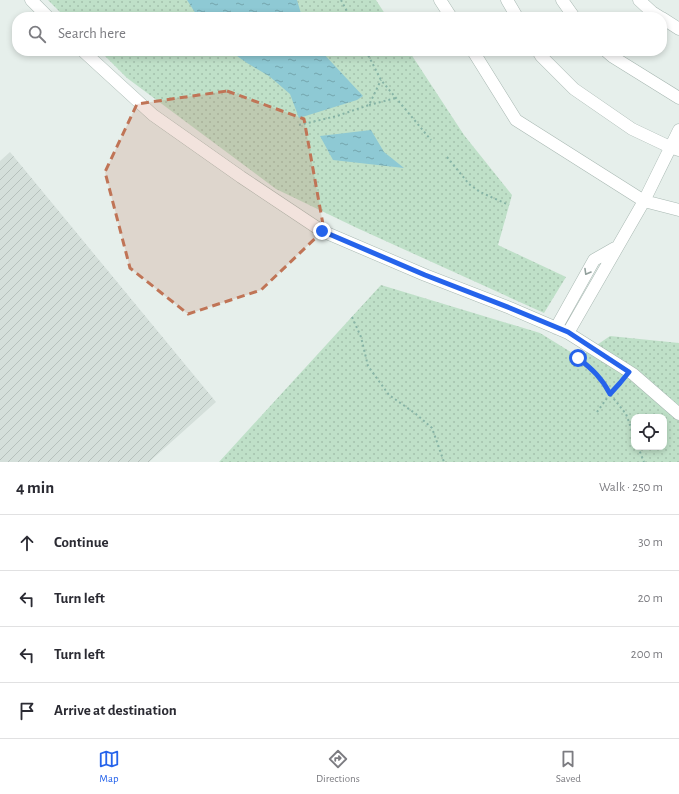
<!DOCTYPE html>
<meta charset="utf-8">
<style>
body{margin:0;font-family:"Alegreya Sans",sans-serif;background:#f7f7f7;color:#2b2b33}
.controls{position:absolute;right:12px;bottom:12px;display:grid;overflow:hidden;border-radius:8px;box-shadow:0 2px 6px #0003}
.controls button{width:36px;height:36px;display:grid;place-items:center;padding:0;border:0;border-bottom:1px solid #e1e1e2;background:#fff;color:#2b2b33;font:20px sans-serif}
.stop{position:absolute;width:12px;height:12px;margin:-9px;border:3px solid #2563eb;border-radius:50%;background:#fff}
.stop.end{background:#2563eb;border-color:#fff;box-shadow:0 1px 4px #0008}
.list{margin:0;padding:0;list-style:none}
h2{display:flex;justify-content:space-between;align-items:center;height:52px;margin:0;padding:0 16px;font-size:17px}
h2 small{font-size:13px;font-weight:400;color:#7c7c81}
.list li{display:grid;grid-template-columns:26px 1fr auto;gap:12px;align-items:center;box-sizing:border-box;height:56px;padding:0 16px;border-top:1px solid #e1e1e2}
.list b{display:block;font-size:15px;white-space:nowrap}
.list em{font-size:13px;font-style:normal;color:#7c7c81}
.icon{flex:none;width:22px;height:22px;fill:none;stroke:currentColor;stroke-width:2;stroke-linecap:round;stroke-linejoin:round}
.map{position:relative;flex:none;width:679px;height:462px;overflow:hidden}
.search{position:absolute;background:#fff;box-shadow:0 2px 6px #0003;left:12px;right:12px;top:12px;height:44px;display:flex;align-items:center;gap:10px;box-sizing:border-box;padding:0 14px;border-radius:16px;color:#7c7c81;font-size:15px}
.sheet{height:276px;background:#fff}
nav{display:flex;justify-content:space-around;align-items:center;box-sizing:border-box;height:56px;border-top:1px solid #e1e1e2;background:#fff;font-size:11px;color:#7c7c81}
nav a{display:grid;justify-items:center;gap:2px}
nav .on{color:#2563eb}
.map>svg:first-child{display:block}
</style>
<div class="map">
<svg width="679" height="462" viewBox="0 0 679 462">
<defs>
<pattern id="industrial-furrows" width="10" height="10" patternUnits="userSpaceOnUse"><rect width="10" height="10" fill="#d4dfda"/><path d="M-1 1l2-2M0 10L10 0M9 11l2-2" fill="none" stroke="#b6c1bc"/></pattern>
<pattern id="park-dots" width="8" height="8" patternUnits="userSpaceOnUse"><rect width="8" height="8" fill="#bfe0c8"/><path d="M2 2h.1M6 6h.1" fill="none" stroke="#a4c1ad" stroke-width="1.8" stroke-linecap="round"/></pattern>
<pattern id="water-ripples" width="26" height="14" patternUnits="userSpaceOnUse"><rect width="26" height="14" fill="#8ec9d4"/><path d="M2 4q2-2 4 0t4 0M15 11q2-2 4 0t4 0" fill="none" stroke="#74a5ad"/></pattern>
</defs>
<rect width="100%" height="100%" fill="#e6efeb"/>
<path fill="url(#industrial-furrows)" d="M10,152L216,402L149,462H0V161Z"/>
<path fill="url(#park-dots)" fill-rule="evenodd" d="M48,0H376L387,17H65Z
M100,51H409L464,135L512,195L498,245L566,277L544,313L357,228L276,189L127,78Z
M381,285L540,333L574,354L578,358L610,336L679,343V462H219ZM634,417H664V447H634Z"/>
<path fill="url(#water-ripples)" d="M187,0H297L302,17H198Z
M230,51H321L363,96L357,100L299,118L290,94L269,76L247,63Z
M371,130L384,152L404,168L333,160L320,136Z"/>
<g fill="none" stroke-linecap="round" stroke-linejoin="round">
<defs>
<path id="minor" d="M31,0L48,17
M440,0L451,17
M507,0L517,17
M562,0L574,17
M639,0L652,12L660,17
M662,18L679,29
M83,51L153,115L241,177L322,231L425,275L510,308L568,333L633,374L679,414
M473,51L516,120L644,201L679,210
M538,51L541,56L574,89L632,129L670,147L679,150
M606,51L613,57L679,98
M556,328L594,260L615,248
M568,333L644,201L679,130"/>
</defs>
<use href="#minor" stroke="#a8b8b2" stroke-width="13"/>
<path stroke="#86b3a5" stroke-width="2" stroke-dasharray="2 3" stroke-linecap="butt" d="M341,0L350,17
M366,51L381,80L431,140
M369,105L396,98
M299,125L337,116L369,105L381,80
M447,157L469,184L480,192L509,205
M352,317L361,337L368,366L389,395L416,414L432,428L444,462
M578,358L593,369L604,383L610,394L626,414L634,436
M597,412L610,394L623,380
M638,447L644,462"/>
<use href="#minor" stroke="#fff" stroke-width="12"/>
</g>
<defs><path id="oneway-chevron" d="M-2-3.5L2.5 0L-2 3.5" fill="none" stroke-width="1.6" stroke-linecap="round" stroke-linejoin="round"/></defs>
<use stroke="#92a09c" href="#oneway-chevron" transform="translate(587 272) rotate(120)"/>
<g fill="none" stroke-linecap="round" stroke-linejoin="round">
<path stroke="#2563eb" stroke-width="5" d="M322,231L425,275L510,308L568,332L629,372L620,383L610,394C602,378 592,369 578,358"/>
</g>
<path fill="#c07456" fill-opacity="0.2" stroke="#c07456" stroke-width="3" stroke-dasharray="8 5" stroke-linejoin="round" d="M227,91L304,119L324,230L261,290L188,314L130,268L105,172L137,104Z"/>
</svg>
<div class="controls">
<button><svg class="icon" aria-label="locate" viewBox="0 0 24 24"><circle cx="12" cy="12" r="6"/><path d="M12 2v4M12 18v4M2 12h4M18 12h4"/></svg></button>
</div>
<div class="stop" style="left:578px;top:358px"></div>
<div class="stop end" style="left:322px;top:231px"></div>
<div class="search"><svg class="icon" aria-label="search" viewBox="0 0 24 24"><circle cx="10" cy="10" r="6"/><path d="M15 15l6 6"/></svg>Search here</div>
</div>
<section class="sheet">
<h2>4 min<small>Walk · 250 m</small></h2>
<ul class="list">
<li><svg class="icon" aria-label="ahead" viewBox="0 0 24 24"><path d="M12 20V5M6 11l6-6 6 6"/></svg><div><b>Continue</b></div><em>30 m</em></li>
<li><svg class="icon" aria-label="left" viewBox="0 0 24 24"><path d="M17 20v-9H6M10 6l-5 5 5 5"/></svg><div><b>Turn left</b></div><em>20 m</em></li>
<li><svg class="icon" aria-label="left" viewBox="0 0 24 24"><path d="M17 20v-9H6M10 6l-5 5 5 5"/></svg><div><b>Turn left</b></div><em>200 m</em></li>
<li><svg class="icon" aria-label="arrive" viewBox="0 0 24 24"><path d="M6 21V4h12l-3 4 3 4H6"/></svg><div><b>Arrive at destination</b></div></li>
</ul>
</section>
<nav>
<a class="on"><svg class="icon" aria-label="map" viewBox="0 0 24 24"><path d="M3 6l6-2 6 2 6-2v14l-6 2-6-2-6 2zM9 4v14M15 6v14"/></svg>Map</a>
<a><svg class="icon" aria-label="directions" viewBox="0 0 24 24"><path d="M12 3l9 9-9 9-9-9zM9 14v-3h6M13 9l2 2-2 2"/></svg>Directions</a>
<a><svg class="icon" aria-label="saved" viewBox="0 0 24 24"><path d="M7 4h10v16l-5-4-5 4z"/></svg>Saved</a>
</nav>
